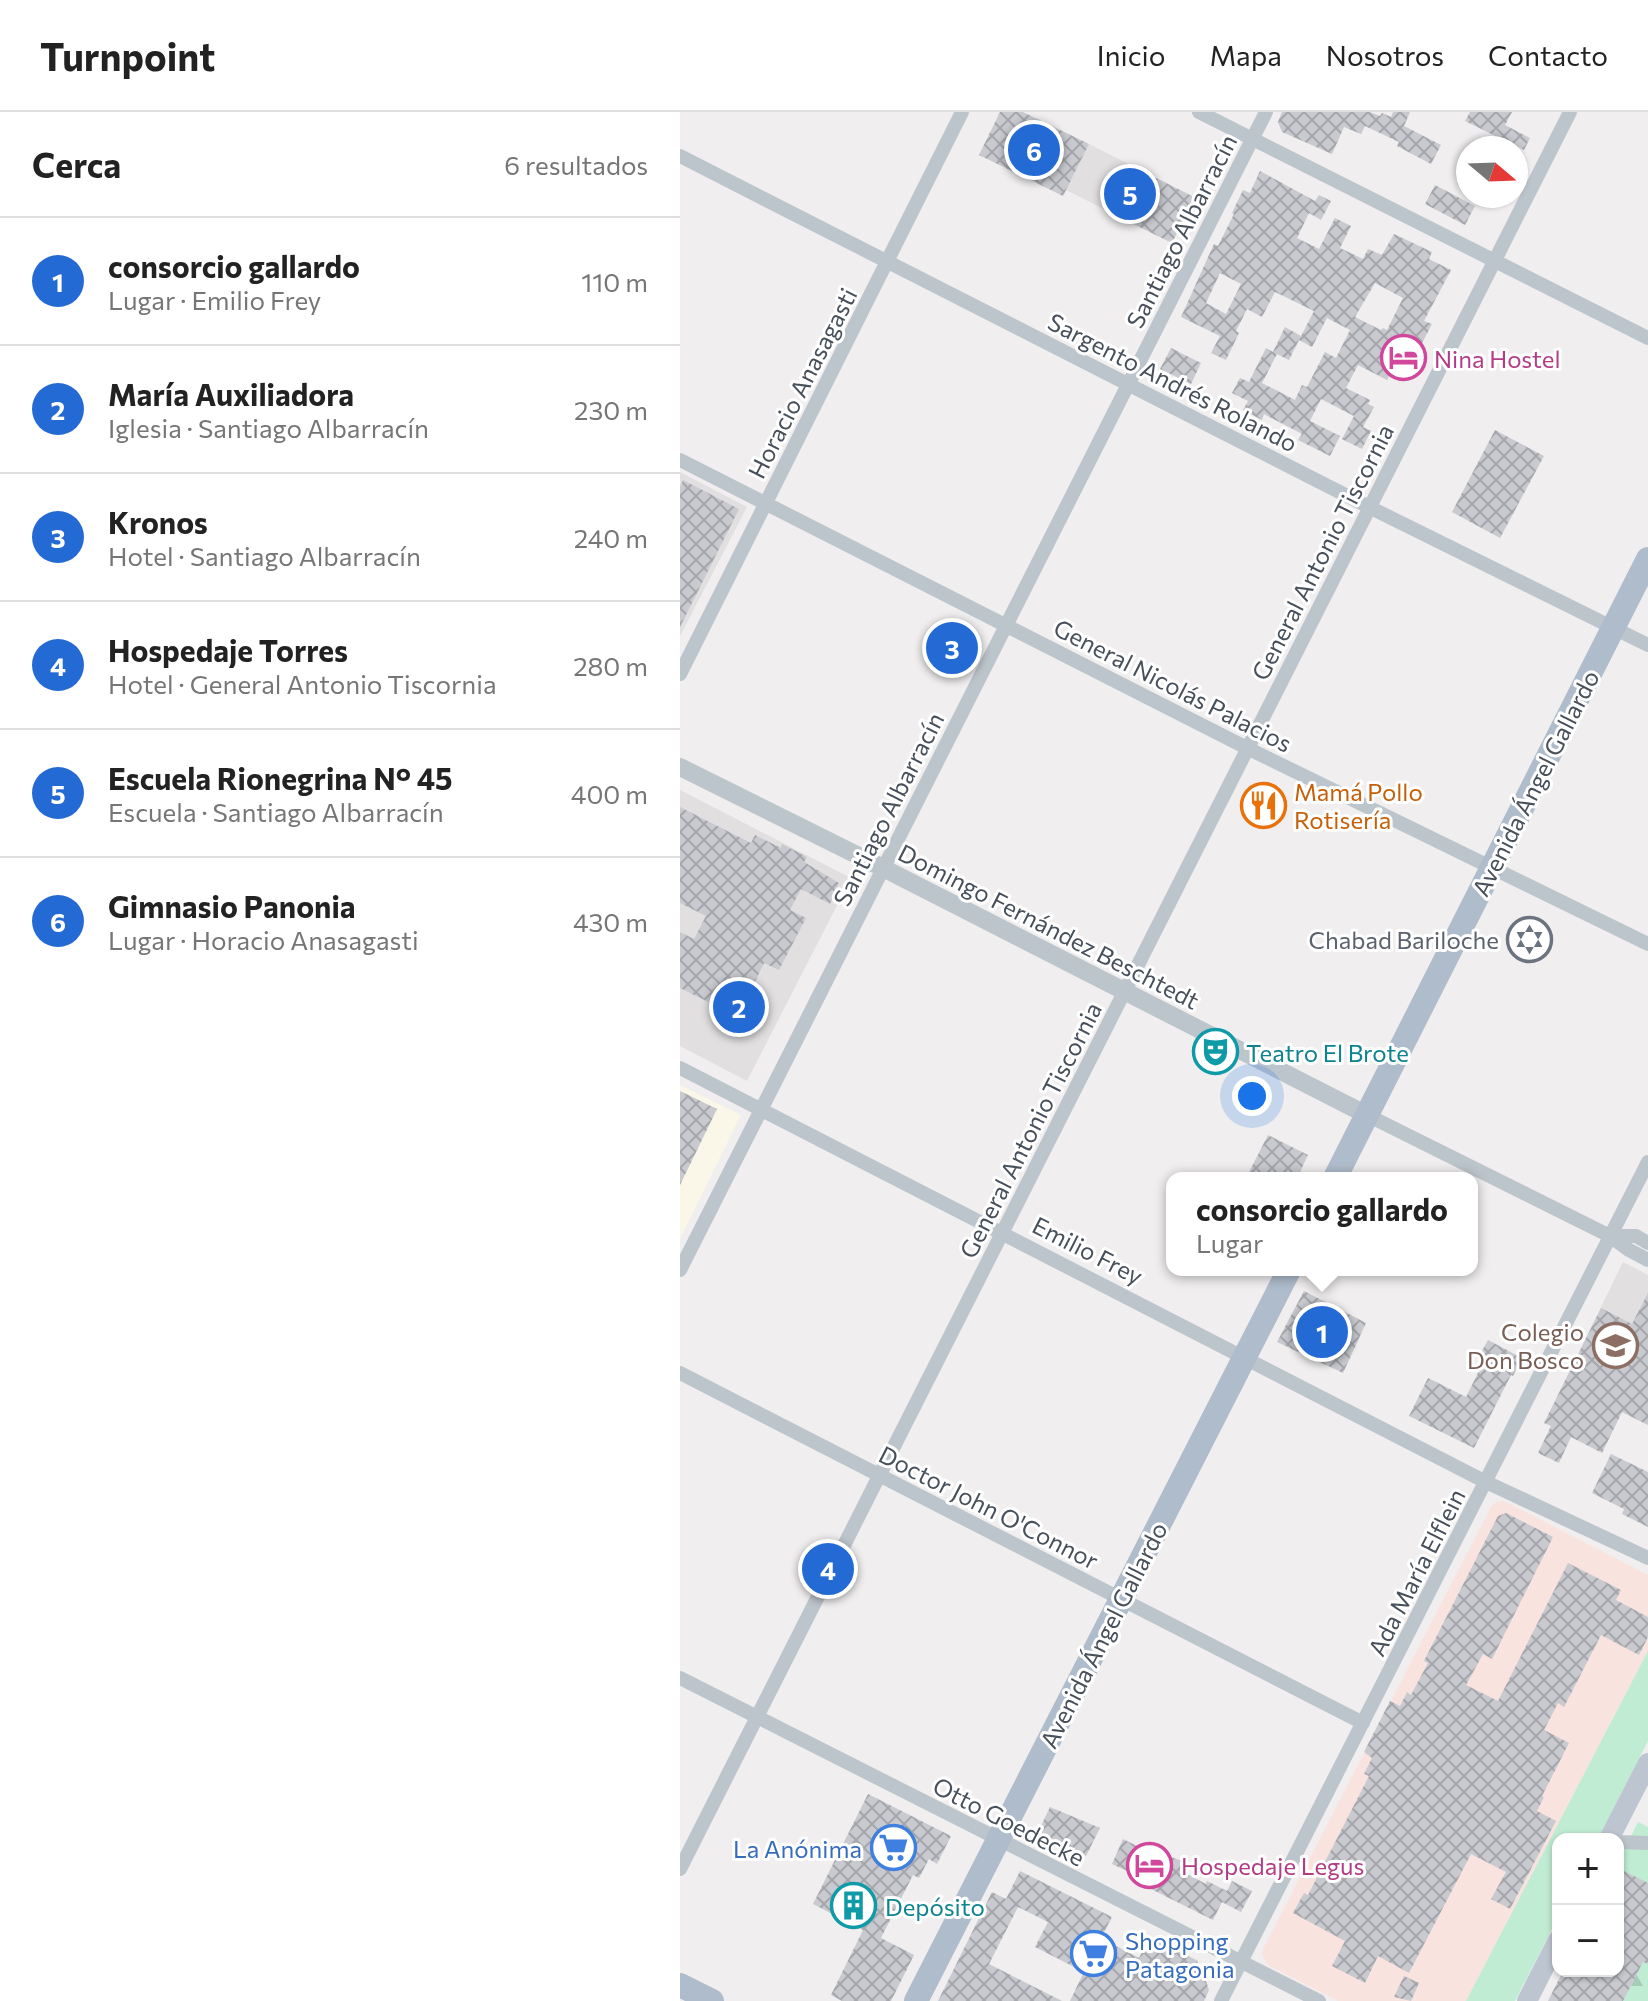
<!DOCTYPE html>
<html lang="es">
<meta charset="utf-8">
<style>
body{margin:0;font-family:Commissioner,sans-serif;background:#f2f2f2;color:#222}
.controls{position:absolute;right:24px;bottom:24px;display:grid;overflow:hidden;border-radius:16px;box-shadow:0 2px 6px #0004}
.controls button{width:72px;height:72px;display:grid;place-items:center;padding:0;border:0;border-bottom:2px solid #e0e0e0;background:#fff;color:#222;font:40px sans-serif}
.compass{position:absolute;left:776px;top:24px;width:72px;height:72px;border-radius:50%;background:#fff;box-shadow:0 2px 6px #0004;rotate:109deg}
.you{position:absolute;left:572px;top:984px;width:28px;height:28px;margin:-20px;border:6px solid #fff;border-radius:50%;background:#1a73e8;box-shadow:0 0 0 12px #1a73e833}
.badge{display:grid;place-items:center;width:52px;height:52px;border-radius:50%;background:#246ad4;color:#fff;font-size:26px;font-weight:700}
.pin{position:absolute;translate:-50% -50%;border:4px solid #fff;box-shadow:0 2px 8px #0006}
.popup{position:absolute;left:486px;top:1060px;width:312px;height:104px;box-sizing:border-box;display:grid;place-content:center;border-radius:16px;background:#fff;filter:drop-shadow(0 2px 6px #0005);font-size:26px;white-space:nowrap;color:#767676}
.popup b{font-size:30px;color:#222}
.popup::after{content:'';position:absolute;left:50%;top:100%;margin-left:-16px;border:16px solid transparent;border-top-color:#fff}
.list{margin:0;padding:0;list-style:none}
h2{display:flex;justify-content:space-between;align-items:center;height:104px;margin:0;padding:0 32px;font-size:34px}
h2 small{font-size:26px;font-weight:400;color:#767676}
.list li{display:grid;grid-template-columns:52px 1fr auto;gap:24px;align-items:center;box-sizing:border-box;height:128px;padding:0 32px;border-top:2px solid #e0e0e0}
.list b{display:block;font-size:30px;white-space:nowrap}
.list p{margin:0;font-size:26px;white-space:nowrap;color:#767676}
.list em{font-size:26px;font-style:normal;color:#767676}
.map{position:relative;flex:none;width:968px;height:1889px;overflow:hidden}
header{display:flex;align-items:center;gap:48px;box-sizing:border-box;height:112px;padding:0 40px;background:#fff;border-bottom:2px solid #e0e0e0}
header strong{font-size:38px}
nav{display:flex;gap:44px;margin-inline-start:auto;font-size:28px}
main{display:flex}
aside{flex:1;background:#fff}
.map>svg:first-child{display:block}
</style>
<header>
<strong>Turnpoint</strong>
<nav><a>Inicio</a><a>Mapa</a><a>Nosotros</a><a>Contacto</a></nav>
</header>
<main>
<aside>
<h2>Cerca<small>6 resultados</small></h2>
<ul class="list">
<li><span class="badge">1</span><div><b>consorcio gallardo</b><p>Lugar · Emilio Frey</p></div><em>110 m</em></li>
<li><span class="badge">2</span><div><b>María Auxiliadora</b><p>Iglesia · Santiago Albarracín</p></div><em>230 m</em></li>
<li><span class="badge">3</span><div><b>Kronos</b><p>Hotel · Santiago Albarracín</p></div><em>240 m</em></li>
<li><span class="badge">4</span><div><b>Hospedaje Torres</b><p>Hotel · General Antonio Tiscornia</p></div><em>280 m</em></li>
<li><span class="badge">5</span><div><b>Escuela Rionegrina N° 45</b><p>Escuela · Santiago Albarracín</p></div><em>400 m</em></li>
<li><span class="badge">6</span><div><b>Gimnasio Panonia</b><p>Lugar · Horacio Anasagasti</p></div><em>430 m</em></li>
</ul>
</aside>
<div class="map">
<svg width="968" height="1889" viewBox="0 0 968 1889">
<defs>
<pattern id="forest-firs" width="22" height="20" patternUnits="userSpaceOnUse" patternTransform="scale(2)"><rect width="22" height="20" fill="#bfecd2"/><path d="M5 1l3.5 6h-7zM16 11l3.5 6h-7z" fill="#a6ccb7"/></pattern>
<pattern id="building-cross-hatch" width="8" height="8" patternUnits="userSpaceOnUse" patternTransform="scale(2)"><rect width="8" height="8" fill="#c8cad0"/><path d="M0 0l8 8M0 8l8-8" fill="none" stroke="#a4a6ac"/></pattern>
</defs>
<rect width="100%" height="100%" fill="#f0eeee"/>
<path fill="#faf6e8" d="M0,973L61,1003L0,1127Z"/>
<path fill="#e1dfdf" d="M409,32L514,85L492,131L386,78Z
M0,360L67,395L0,524Z
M0,678L171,766L67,969L0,934Z
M943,1150L968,1163V1313L884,1271Z"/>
<path fill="#f9e3df" d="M818,1389L826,1390L968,1463V1539L786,1889H658L588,1853L582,1842L583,1837L812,1393Z"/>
<path fill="#bfecd2" d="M968,1539V1629L918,1727H878V1805L835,1889H786Z
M958,1710L968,1715V1771L938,1761V1751Z"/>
<path fill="url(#forest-firs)" d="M963,1850L968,1852V1889H943Z"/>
<path fill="url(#building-cross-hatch)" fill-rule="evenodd" d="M320,0H343L409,32L383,84L299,43Z
M602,0H690L700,4L702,1L711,5L713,0H730L724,14L761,33L751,52L717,34L719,30L685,14L681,22L664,15L652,42L602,20L598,10Z
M790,0H832L825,13L850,26L844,38L785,9Z
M452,54L514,85L492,131L429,100L437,86L431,83L439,66L445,69Z
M580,59L635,89L639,83L651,89L641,108L629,101L617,126L639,137L655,106L671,114L660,136L683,147L688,137L702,143L714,122L752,140L749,147L771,158L744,209L752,212L740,235L737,233L731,245L721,240L707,268L678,253L666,276L690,288L688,292L694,295L683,315L691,319L682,337L662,327L674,304L641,287L630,309L660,324L650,344L618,328L622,322L584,302L582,308L563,298L568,289L552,281L560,266L569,270L586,236L593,240L605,215L621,224L609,248L597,242L582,271L615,288L622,273L627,275L645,240L656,246L670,218L647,206L632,235L619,228L634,199L595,180L582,205L567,197L556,219L559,221L546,248L531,241L540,224L501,205L534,132L538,134L554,102L552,101L563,78L570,81ZM540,161L561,172L546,202L526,191ZM695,171L723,186L707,218L703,216L701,218L675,205Z
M755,73L795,94L785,113L745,92Z
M491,236L521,251L511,272L480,257Z
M815,318L864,344L820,426L772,400Z
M3,368L59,397L0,515V375Z
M0,695L71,731L75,723L101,736L102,732L127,745L124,750L159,771L150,792L121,777L110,798L126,806L99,858L84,851L70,880L79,885L67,909L0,876V820L14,827L26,804L0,791Z
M848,814L861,819L851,840L839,834Z
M0,979L37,997L0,1073Z
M588,1023L628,1043L617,1066H566Z
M624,1179L686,1211L663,1261L597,1230Z
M968,1181V1313L942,1300L922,1341L891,1325L879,1351L858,1341L871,1314L864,1311L921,1196L952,1212Z
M808,1228L842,1246L833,1264L831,1263L794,1336L729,1304L748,1266L786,1285L804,1249L798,1246Z
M931,1342L968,1360V1415L942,1402L944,1397L912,1381Z
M826,1401L873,1425L812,1547L803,1542L786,1573L818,1589L888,1451L941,1478L936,1488L968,1505V1525L959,1543L921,1523L884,1595L878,1591L864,1618L889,1631L862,1684L864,1685L857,1699L876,1709L830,1797L811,1787L826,1760L791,1742L729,1861L698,1844L685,1871L652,1854L665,1829L613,1801L624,1781L628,1783L689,1664L684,1662L692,1646L684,1640L710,1589L720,1594L727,1580L731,1583L748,1551L744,1549L818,1404Z
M188,1682L271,1724L257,1752L249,1747L239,1766L233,1763L201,1826L234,1843L211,1889H162L151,1883L183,1818L133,1792Z
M370,1695L420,1716L406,1744L362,1722L361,1714Z
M443,1727L467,1739L469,1736L509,1752L505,1761L526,1772L527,1769L547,1779L552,1769L572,1779L561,1800L542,1790L533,1808L453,1768L456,1763L432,1752Z
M938,1756L968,1771V1852L963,1850L943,1889H868L883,1859H938Z
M340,1759L432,1805L421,1826L459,1846L465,1834L475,1838L479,1829L518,1849L514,1858L524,1863L529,1878L524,1889H390L404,1860L355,1835L368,1810L338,1795L309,1852L382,1889H258L312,1780L326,1787Z
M724,1864L739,1871L731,1889L714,1885Z"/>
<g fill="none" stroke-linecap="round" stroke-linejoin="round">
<path stroke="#bdc5cc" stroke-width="14" d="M519,0L968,226
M0,44L689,395L968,533
M0,348L567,636L968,832
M0,562L282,0
M0,956L806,1370L968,1446
M687,1003L930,1124
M968,1131L956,1124H930L949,1138L968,1148
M0,1158L586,0
M0,1261L683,1611
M0,1566L639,1889
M938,1730L968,1731
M0,1757L890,0
M541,1889L968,1050"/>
<path stroke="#bdc5cc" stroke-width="18" d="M0,655L203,756L687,1003"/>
<path stroke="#bdc5d1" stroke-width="20" d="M929,1727L968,1651
M847,1889L878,1828"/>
<path stroke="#afbccb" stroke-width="24" d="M655,1066L968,447
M0,1873L32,1889
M236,1889L609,1158"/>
</g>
<defs>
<symbol id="hotel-ring" viewBox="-11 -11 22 22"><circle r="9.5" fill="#fff" stroke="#d1479c" stroke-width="1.5"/><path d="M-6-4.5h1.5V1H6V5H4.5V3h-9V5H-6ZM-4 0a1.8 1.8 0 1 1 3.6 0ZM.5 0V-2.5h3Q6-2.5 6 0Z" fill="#d1479c"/></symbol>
<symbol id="restaurant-ring" viewBox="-11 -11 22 22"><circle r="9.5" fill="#fff" stroke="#e8710a" stroke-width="1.5"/><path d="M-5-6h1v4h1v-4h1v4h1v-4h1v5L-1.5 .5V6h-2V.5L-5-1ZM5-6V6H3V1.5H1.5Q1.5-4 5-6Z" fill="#e8710a"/></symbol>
<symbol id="synagogue-ring" viewBox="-11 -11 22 22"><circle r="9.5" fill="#fff" stroke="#6b7280" stroke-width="1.5"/><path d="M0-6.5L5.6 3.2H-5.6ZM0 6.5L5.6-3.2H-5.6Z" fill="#6b7280"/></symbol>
<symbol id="theatre-ring" viewBox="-11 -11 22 22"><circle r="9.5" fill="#fff" stroke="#0f9aa8" stroke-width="1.5"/><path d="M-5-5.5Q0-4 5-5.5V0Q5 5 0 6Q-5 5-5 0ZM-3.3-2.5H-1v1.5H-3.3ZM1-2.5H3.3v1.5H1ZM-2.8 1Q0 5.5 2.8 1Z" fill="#0f9aa8"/></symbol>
<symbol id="school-ring" viewBox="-11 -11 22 22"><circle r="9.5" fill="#fff" stroke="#8d6e63" stroke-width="1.5"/><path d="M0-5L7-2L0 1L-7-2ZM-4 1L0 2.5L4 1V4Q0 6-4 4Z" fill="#8d6e63"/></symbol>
<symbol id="supermarket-ring" viewBox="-11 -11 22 22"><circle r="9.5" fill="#fff" stroke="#3f7fe0" stroke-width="1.5"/><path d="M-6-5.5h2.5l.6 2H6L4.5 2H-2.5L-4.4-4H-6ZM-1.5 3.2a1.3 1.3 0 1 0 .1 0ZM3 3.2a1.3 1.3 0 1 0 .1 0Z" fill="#3f7fe0"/></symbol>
<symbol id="building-ring" viewBox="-11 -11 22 22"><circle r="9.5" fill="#fff" stroke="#0f9aa8" stroke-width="1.5"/><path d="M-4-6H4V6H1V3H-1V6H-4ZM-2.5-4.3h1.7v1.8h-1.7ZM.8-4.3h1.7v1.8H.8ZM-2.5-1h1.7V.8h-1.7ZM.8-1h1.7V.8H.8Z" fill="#0f9aa8"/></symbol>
</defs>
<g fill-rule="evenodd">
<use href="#hotel-ring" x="698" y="220" width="51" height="51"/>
<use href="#restaurant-ring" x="558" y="668" width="51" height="51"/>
<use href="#synagogue-ring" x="824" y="802" width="51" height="51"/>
<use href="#theatre-ring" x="510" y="914" width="51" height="51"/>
<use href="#school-ring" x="910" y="1208" width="51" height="51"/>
<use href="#supermarket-ring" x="188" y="1710" width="51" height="51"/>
<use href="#hotel-ring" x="444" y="1728" width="51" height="51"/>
<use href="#building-ring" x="148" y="1768" width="51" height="51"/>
<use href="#supermarket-ring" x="388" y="1816" width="51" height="51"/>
</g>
<g text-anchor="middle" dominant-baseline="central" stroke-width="6" stroke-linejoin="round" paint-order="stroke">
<g font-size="24" fill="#47505a" stroke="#fff">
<text transform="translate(501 119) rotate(-63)">Santiago Albarracín</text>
<text transform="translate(493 270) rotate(27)">Sargento Andrés Rolando</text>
<text transform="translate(122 271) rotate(-63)">Horacio Anasagasti</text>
<text transform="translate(642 440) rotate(-63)">General Antonio Tiscornia</text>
<text transform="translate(493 573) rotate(27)">General Nicolás Palacios</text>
<text transform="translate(855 671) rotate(-63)">Avenida Ángel Gallardo</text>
<text transform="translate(208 697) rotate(-63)">Santiago Albarracín</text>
<text transform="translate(369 814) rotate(27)">Domingo Fernández Beschtedt</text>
<text transform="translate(350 1018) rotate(-63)">General Antonio Tiscornia</text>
<text transform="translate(408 1138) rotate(27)">Emilio Frey</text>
<text transform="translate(309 1395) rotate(27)">Doctor John O'Connor</text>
<text transform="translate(736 1460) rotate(-63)">Ada María Elflein</text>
<text transform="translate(423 1523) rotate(-63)">Avenida Ángel Gallardo</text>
<text transform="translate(329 1709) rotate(27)">Otto Goedecke</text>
</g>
<g font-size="24" fill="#b23c85" stroke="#fff" text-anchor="start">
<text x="754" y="246">Nina Hostel</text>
<text x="501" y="1753">Hospedaje Legus</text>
</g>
<g font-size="24" fill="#c56008" stroke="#fff" text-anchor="start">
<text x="614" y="679">Mamá Pollo<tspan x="614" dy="28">Rotisería</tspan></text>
</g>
<g font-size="24" fill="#5b616d" stroke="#fff" text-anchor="end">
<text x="819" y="827">Chabad Bariloche</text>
</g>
<g font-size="24" fill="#0d838f" stroke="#fff" text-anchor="start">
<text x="566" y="940">Teatro El Brote</text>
<text x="205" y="1794">Depósito</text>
</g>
<g font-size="24" fill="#785e54" stroke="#fff" text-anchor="end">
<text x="904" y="1219">Colegio<tspan x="904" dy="28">Don Bosco</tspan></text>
</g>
<g font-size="24" fill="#366cbe" stroke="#fff" text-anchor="end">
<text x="182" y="1736">La Anónima</text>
<text x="445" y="1828" text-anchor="start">Shopping<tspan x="445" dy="28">Patagonia</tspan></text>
</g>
</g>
</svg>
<div class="controls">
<button>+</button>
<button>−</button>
</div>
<svg class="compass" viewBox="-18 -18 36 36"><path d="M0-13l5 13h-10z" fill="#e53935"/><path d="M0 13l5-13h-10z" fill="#767676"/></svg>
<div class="you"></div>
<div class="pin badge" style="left:642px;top:1220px">1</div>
<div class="popup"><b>consorcio gallardo</b>Lugar</div>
<div class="pin badge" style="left:59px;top:895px">2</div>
<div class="pin badge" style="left:272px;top:536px">3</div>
<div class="pin badge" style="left:148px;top:1457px">4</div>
<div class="pin badge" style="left:450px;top:82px">5</div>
<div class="pin badge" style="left:354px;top:38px">6</div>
</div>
</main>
